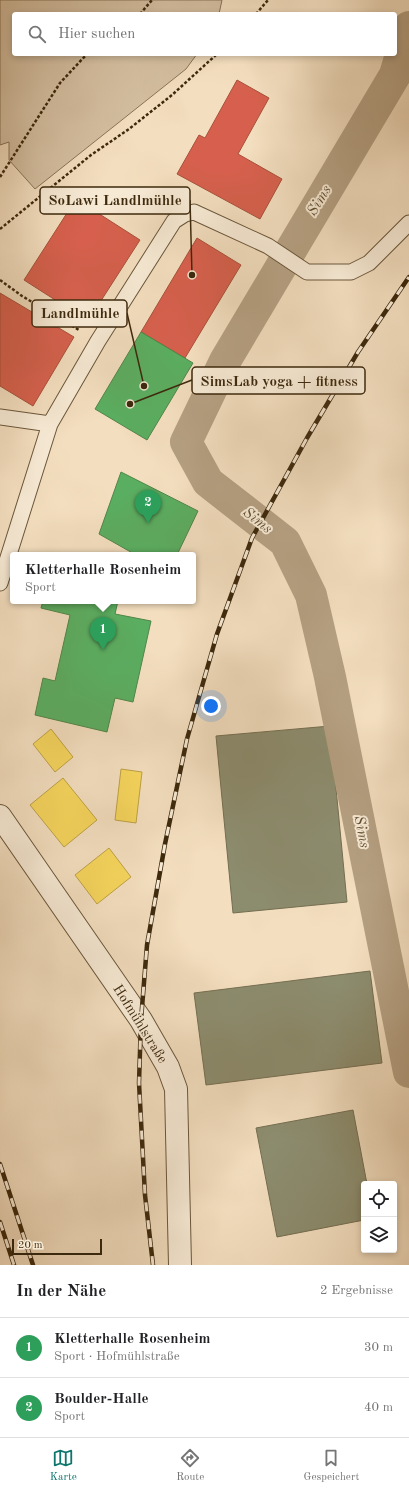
<!DOCTYPE html>
<html lang="de">
<meta charset="utf-8">
<style>
body{margin:0;font-family:"Old Standard TT",serif;background:#f6f6f6;color:#202124}
.controls{position:absolute;right:12px;bottom:12px;display:grid;overflow:hidden;border-radius:4px;box-shadow:0 2px 6px #0003}
.controls button{width:36px;height:36px;display:grid;place-items:center;padding:0;border:0;border-bottom:1px solid #e0e0e0;background:#fff;color:#202124;font:20px sans-serif}
.scale{position:absolute;left:12px;bottom:10px;width:90px;box-sizing:border-box;padding-left:4px;border:2px solid #3d290d;border-top:0;font-size:11px;line-height:14px;white-space:nowrap;color:#3d290d;-webkit-text-stroke:3px #f7ead5;paint-order:stroke}
.you{position:absolute;left:211px;top:706px;width:14px;height:14px;margin:-10px;border:3px solid #fff;border-radius:50%;background:#1a73e8;box-shadow:0 0 0 6px #1a73e833}
.badge{display:grid;place-items:center;width:26px;height:26px;border-radius:50%;background:#0f766e;color:#fff;font-size:13px;font-weight:700}
.pin{position:absolute;translate:-50% -33px;filter:drop-shadow(0 1px 2px #0008)}
.pin::after{content:'';position:absolute;top:21px;width:14px;height:12px;background:inherit;clip-path:polygon(0 0,100% 0,50% 100%)}
.popup{position:absolute;left:10px;top:552px;width:186px;height:52px;box-sizing:border-box;display:grid;place-content:center;border-radius:4px;background:#fff;filter:drop-shadow(0 1px 3px #0005);font-size:13px;white-space:nowrap;color:#757577}
.popup b{font-size:15px;color:#202124}
.popup::after{content:'';position:absolute;left:50%;top:100%;margin-left:-8px;border:8px solid transparent;border-top-color:#fff}
.list{margin:0;padding:0;list-style:none}
h2{display:flex;justify-content:space-between;align-items:center;height:52px;margin:0;padding:0 16px;font-size:17px}
h2 small{font-size:13px;font-weight:400;color:#757577}
.list li{display:grid;grid-template-columns:26px 1fr auto;gap:12px;align-items:center;box-sizing:border-box;height:60px;padding:0 16px;border-top:1px solid #e0e0e0}
.list b{display:block;font-size:15px;white-space:nowrap}
.list p{margin:0;font-size:13px;white-space:nowrap;color:#757577}
.list em{font-size:13px;font-style:normal;color:#757577}
.icon{flex:none;width:22px;height:22px;fill:none;stroke:currentColor;stroke-width:2;stroke-linecap:round;stroke-linejoin:round}
.map{position:relative;flex:none;width:409px;height:1265px;overflow:hidden}
.search{position:absolute;background:#fff;box-shadow:0 2px 6px #0003;left:12px;right:12px;top:12px;height:44px;display:flex;align-items:center;gap:10px;box-sizing:border-box;padding:0 14px;border-radius:4px;color:#757577;font-size:15px}
.sheet{height:172px;background:#fff}
nav{display:flex;justify-content:space-around;align-items:center;box-sizing:border-box;height:56px;border-top:1px solid #e0e0e0;background:#fff;font-size:11px;color:#757577}
nav a{display:grid;justify-items:center;gap:2px}
nav .on{color:#0f766e}
.map>svg:first-child{display:block}
</style>
<div class="map">
<svg width="409" height="1265" viewBox="0 0 409 1265">
<rect width="100%" height="100%" fill="#f3debf"/>
<filter id="stains"><feTurbulence type="fractalNoise" baseFrequency=".005" numOctaves="4"/><feColorMatrix values="0 0 0 0 .2 0 0 0 0 .09 0 0 0 0 .02 0 0 0 .5 -.17"/></filter>
<radialGradient id="worn" r=".72"><stop offset=".6" stop-color="#630" stop-opacity="0"/><stop offset="1" stop-color="#630" stop-opacity=".3"/></radialGradient>
<path fill="#d4bfa1" stroke="#887457" d="M0,0H222L219,14H14V54H197L186,69L35,189L9,160V142L0,145Z"/>
<path fill="#f6d55c" stroke="#bea144" d="M51,729L73,757L55,772L33,744Z
M121,769L142,772L136,823L115,820Z
M63,778L97,820L64,847L30,805Z
M109,848L131,877L97,904L75,875Z"/>
<path fill="#d6604d" stroke="#a8503a" d="M237,80L269,98L238,154L282,179L260,219L177,174L199,135L205,138Z
M76,199L140,240L88,321L24,280Z
M197,238L241,265L185,358L141,332Z
M0,293L74,337L33,406L0,386Z"/>
<path fill="#5aae61" stroke="#518648" d="M141,332L193,363L147,440L95,409Z
M121,472L198,511L177,555H136L99,534Z
M43,601H118L115,614L151,621L133,702L115,698L107,732L35,715L43,678L55,681L70,615L41,608Z"/>
<path fill="#8c8c6e" stroke="#746e51" d="M330,726L347,902L233,913L216,736Z
M370,971L382,1063L206,1085L194,993Z
M353,1110L367,1184H364V1220L277,1237L256,1128Z"/>
<g fill="none" stroke-linecap="round" stroke-linejoin="round">
<path stroke="#b5a082" stroke-width="32" d="M409,27L395,75L225,361L186,442L208,482L285,542L311,595L330,677L409,1072"/>
<defs>
<path id="service" d="M0,417L50,424
M0,583L50,424L98,341L174,221L185,214L194,212L268,246L307,272H351L369,263L409,223"/>
<path id="minor" d="M0,816L141,1020L168,1067L176,1089L180,1265"/>
</defs>
<use href="#service" stroke="#6a563a" stroke-width="17"/>
<use href="#minor" stroke="#6a563a" stroke-width="24"/>
<path stroke="#3d290d" stroke-width="2.5" stroke-dasharray="3 2" stroke-linecap="butt" d="M140,14L152,0
M256,14L268,0
M0,177L60,83L87,54
M0,229L91,155L129,129L172,95L217,54
M0,280L22,296L79,330"/>
<use href="#service" stroke="#f7ead5" stroke-width="15"/>
<use href="#minor" stroke="#f7ead5" stroke-width="22"/>
<defs>
<path id="rail" d="M0,1164L33,1265
M0,1222L14,1265
M153,1265L145,1195L139,1083L141,1020L147,945L165,844L187,739L217,634L252,538L307,438L358,352L409,277"/>
</defs>
<use href="#rail" stroke="#3d290d" stroke-width="4.5"/>
<use href="#rail" stroke="#f7ead5" stroke-width="3" stroke-dasharray="9" stroke-linecap="butt"/>
</g>
<g text-anchor="middle" dominant-baseline="central" stroke-width="4" stroke-linejoin="round" paint-order="stroke">
<g font-size="14" fill="#3d290d" stroke="#f7ead5">
<text transform="translate(140 1024) rotate(58)">Hofmühlstraße</text>
</g>
<g font-size="15" font-style="italic" fill="#614d30" stroke="#f7ead5">
<text transform="translate(320 201) rotate(-59)">Sims</text>
<text transform="translate(257 521) rotate(38)">Sims</text>
<text transform="translate(361 832) rotate(79)">Sims</text>
</g>
</g>
<path fill="none" stroke="#3d290d" stroke-width="1.5" d="M192 275L190 200M144 386L127 313M130 404L192 380"/>
<g fill="#3d290d" stroke="#f7ead5" stroke-width="1.5">
<circle cx="192" cy="275" r="4"/>
<circle cx="144" cy="386" r="4"/>
<circle cx="130" cy="404" r="4"/>
</g>
<g fill="#f7ead5" stroke="#3d290d" stroke-width="1.5">
<rect x="40" y="187" width="150" height="27" rx="4"/>
<rect x="32" y="300" width="95" height="27" rx="4"/>
<rect x="192" y="367" width="173" height="27" rx="4"/>
</g>
<g font-size="15" text-anchor="middle" font-weight="bold" fill="#3d290d">
<text x="115" y="205">SoLawi Landlmühle</text>
<text x="80" y="318">Landlmühle</text>
<text x="279" y="386">SimsLab yoga + fitness</text>
</g>
<rect width="100%" height="100%" filter="url(#stains)"/>
<rect width="100%" height="100%" fill="url(#worn)"/>
</svg>
<div class="controls">
<button><svg class="icon" aria-label="locate" viewBox="0 0 24 24"><circle cx="12" cy="12" r="6"/><path d="M12 2v4M12 18v4M2 12h4M18 12h4"/></svg></button>
<button><svg class="icon" aria-label="layers" viewBox="0 0 24 24"><path d="M12 4l9 5-9 5-9-5zM3 14l9 5 9-5"/></svg></button>
</div>
<div class="scale">20 m</div>
<div class="you"></div>
<div class="pin badge" style="left:103px;top:650px;background:#2e9e5b">1</div>
<div class="popup"><b>Kletterhalle Rosenheim</b>Sport</div>
<div class="pin badge" style="left:148px;top:523px;background:#2e9e5b">2</div>
<div class="search"><svg class="icon" aria-label="search" viewBox="0 0 24 24"><circle cx="10" cy="10" r="6"/><path d="M15 15l6 6"/></svg>Hier suchen</div>
</div>
<section class="sheet">
<h2>In der Nähe<small>2 Ergebnisse</small></h2>
<ul class="list">
<li><span class="badge" style="background:#2e9e5b">1</span><div><b>Kletterhalle Rosenheim</b><p>Sport · Hofmühlstraße</p></div><em>30 m</em></li>
<li><span class="badge" style="background:#2e9e5b">2</span><div><b>Boulder-Halle</b><p>Sport</p></div><em>40 m</em></li>
</ul>
</section>
<nav>
<a class="on"><svg class="icon" aria-label="map" viewBox="0 0 24 24"><path d="M3 6l6-2 6 2 6-2v14l-6 2-6-2-6 2zM9 4v14M15 6v14"/></svg>Karte</a>
<a><svg class="icon" aria-label="directions" viewBox="0 0 24 24"><path d="M12 3l9 9-9 9-9-9zM9 14v-3h6M13 9l2 2-2 2"/></svg>Route</a>
<a><svg class="icon" aria-label="saved" viewBox="0 0 24 24"><path d="M7 4h10v16l-5-4-5 4z"/></svg>Gespeichert</a>
</nav>
